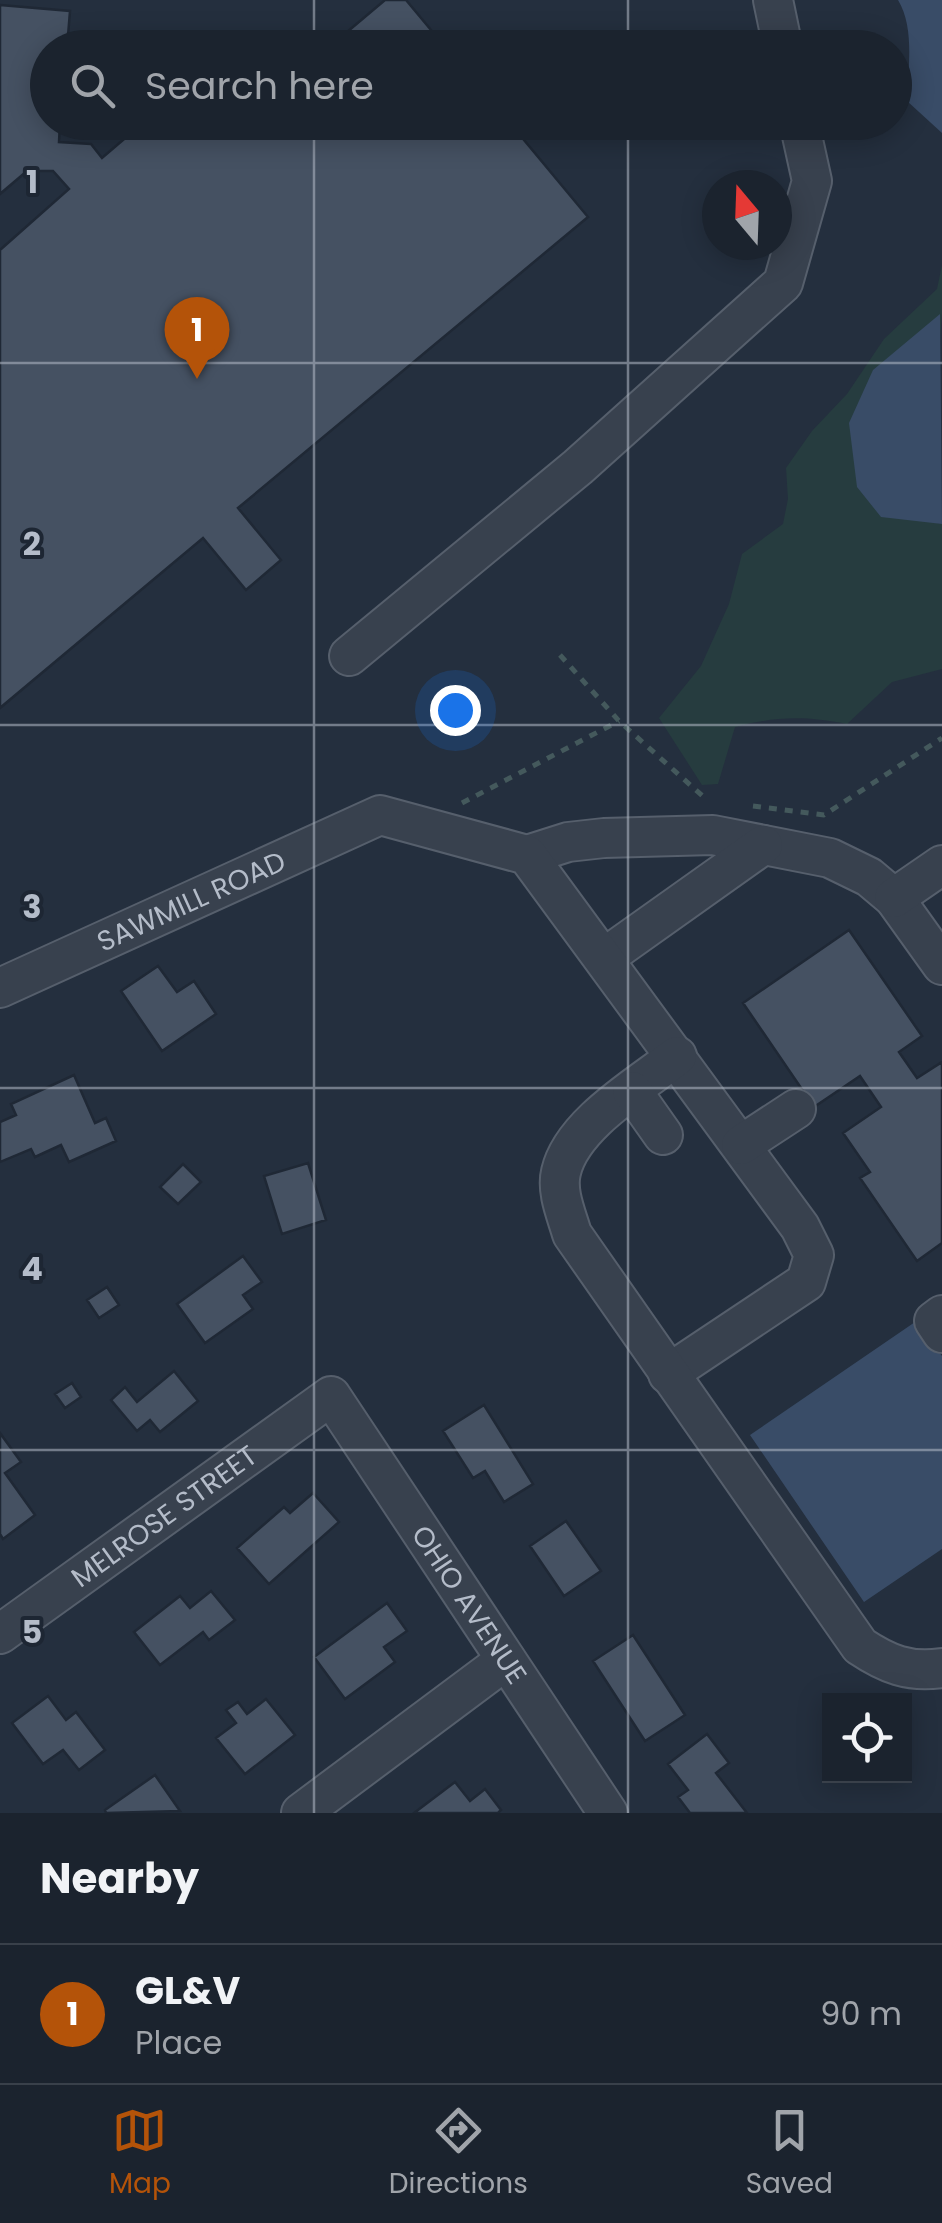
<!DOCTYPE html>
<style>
body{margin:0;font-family:Poppins,sans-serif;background:#282f3a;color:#f1f3f6}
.controls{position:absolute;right:30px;bottom:30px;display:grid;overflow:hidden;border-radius:0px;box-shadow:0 5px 25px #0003}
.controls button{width:90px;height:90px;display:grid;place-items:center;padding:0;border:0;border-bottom:2px solid #39404a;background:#1b232e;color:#f1f3f6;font:50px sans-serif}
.compass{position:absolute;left:702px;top:170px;width:90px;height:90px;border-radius:50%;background:#1b232e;box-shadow:0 5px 25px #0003;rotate:341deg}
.you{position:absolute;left:455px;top:710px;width:35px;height:35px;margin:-25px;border:8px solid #fff;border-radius:50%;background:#1a73e8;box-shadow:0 0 0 15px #1a73e833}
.badge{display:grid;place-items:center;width:65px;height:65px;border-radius:50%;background:#b45309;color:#fff;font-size:32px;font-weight:700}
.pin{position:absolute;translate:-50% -82px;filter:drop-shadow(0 2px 5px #0008)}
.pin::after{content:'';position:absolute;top:52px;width:35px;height:30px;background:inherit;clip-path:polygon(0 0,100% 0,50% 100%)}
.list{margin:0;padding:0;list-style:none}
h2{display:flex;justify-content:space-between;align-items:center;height:130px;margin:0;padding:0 40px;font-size:42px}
h2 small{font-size:32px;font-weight:400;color:#a0a4aa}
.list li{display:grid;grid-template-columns:65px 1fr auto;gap:30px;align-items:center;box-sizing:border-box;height:140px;padding:0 40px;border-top:2px solid #39404a}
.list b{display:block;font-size:38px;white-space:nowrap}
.list p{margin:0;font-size:32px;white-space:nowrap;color:#a0a4aa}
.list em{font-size:32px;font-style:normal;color:#a0a4aa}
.icon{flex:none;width:55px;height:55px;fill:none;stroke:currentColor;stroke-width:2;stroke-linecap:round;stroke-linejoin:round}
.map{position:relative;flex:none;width:942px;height:1813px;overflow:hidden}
.search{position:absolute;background:#1b232e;box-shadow:0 5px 25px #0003;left:30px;right:30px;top:30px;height:110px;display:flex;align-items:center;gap:25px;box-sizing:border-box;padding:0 35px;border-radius:55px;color:#a0a4aa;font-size:38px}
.sheet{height:270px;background:#1b232e}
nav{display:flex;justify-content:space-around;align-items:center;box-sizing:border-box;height:140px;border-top:2px solid #39404a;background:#1b232e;font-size:28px;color:#a0a4aa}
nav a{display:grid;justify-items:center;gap:5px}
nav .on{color:#b45309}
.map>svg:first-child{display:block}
</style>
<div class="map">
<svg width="942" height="1813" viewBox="0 0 942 1813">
<rect width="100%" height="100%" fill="#242f3e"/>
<path fill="#263c3f" d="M942,265V314L925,521L942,524V669L892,682L847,724C805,716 777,716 735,727L718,784L702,785L659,718L701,666L729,604L742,554L783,524L788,499L786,468L812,431L847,394L884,339L937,289Z"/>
<path fill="#394c67" d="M898,0H942V133L907,101C908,69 915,28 898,0Z
M940,314L942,524L881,517L857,487L849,423L873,370Z
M918,1320L942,1356V1549L864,1602L750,1435Z"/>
<path fill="#455162" stroke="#1f2835" stroke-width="2.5" d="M385,0H406L446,48H328Z
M0,5L70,11L67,48H48V122H60L59,142L91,144L102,158L144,122H509L588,217L238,508L281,560L246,590L203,538L0,708V250L69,189L53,171H27L0,194Z
M849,930L922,1036L899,1052L917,1078L942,1062V1243L917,1261L860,1178L870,1172L843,1133L881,1107L860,1076L814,1107L743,1003Z
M158,966L177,992L194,981L216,1014L162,1051L121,991Z
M74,1075L95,1123L106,1118L116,1141L69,1162L61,1145L35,1157L31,1149L0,1162V1122L16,1115L11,1104Z
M308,1163L326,1220L282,1234L264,1176Z
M183,1164L201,1182L178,1204L160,1187Z
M243,1256L262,1282L243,1295L253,1309L205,1343L177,1304Z
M107,1287L119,1305L99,1318L87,1300Z
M174,1371L198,1401L160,1432L150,1420L137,1431L111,1400L125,1387L137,1402Z
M72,1383L81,1397L65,1408L55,1394Z
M484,1405L533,1484L504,1502L485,1471L473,1478L443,1431Z
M0,1433L21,1462L5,1473L35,1515L3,1539L0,1534Z
M313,1493L339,1522L269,1584L237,1548L284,1507L290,1513Z
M566,1521L601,1571L564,1596L530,1546Z
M211,1591L235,1620L209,1640L203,1632L160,1665L134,1632L180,1596L190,1608Z
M387,1603L407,1631L384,1647L395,1662L345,1699L314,1657Z
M633,1635L685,1715L645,1741L593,1661Z
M48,1696L66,1720L76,1712L105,1750L79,1770L63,1750L43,1764L12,1723Z
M266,1699L295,1735L245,1774L216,1738L236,1723L226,1710L238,1702L247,1714Z
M707,1734L729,1763L716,1773L747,1813H690L678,1797L688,1790L668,1764Z
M155,1775L180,1811L106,1813L105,1810Z
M455,1782L470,1801L485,1789L501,1810L498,1813H414Z"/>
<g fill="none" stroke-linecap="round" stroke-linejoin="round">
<defs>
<g id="minor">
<path d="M773,0L783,48"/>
<path d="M349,656L578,467L783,283L812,181L799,122"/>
<path d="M527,855L568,842L604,838L713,835L830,858L869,877L894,898L942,965"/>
<path d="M894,898L942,865"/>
<path d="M604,958L763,845"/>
<path id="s1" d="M0,988L380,815L527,855L800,1227L814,1255L806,1282L668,1374"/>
<path d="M677,1056C640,1085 572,1124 561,1172C556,1192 567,1216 572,1234L860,1646C887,1664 909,1673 942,1668"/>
<path d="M632,1091L663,1135"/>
<path d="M741,1145L796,1109"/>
<path d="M942,1315L934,1321L942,1333"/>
<path id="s2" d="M0,1634L331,1396L608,1813"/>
<path d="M301,1813L506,1660"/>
</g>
</defs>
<use href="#minor" stroke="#565f6c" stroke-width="42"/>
<path stroke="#44595c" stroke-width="5" stroke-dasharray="8 8" stroke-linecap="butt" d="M560,655L619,721L707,800
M462,803L619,721
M753,806L824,815L942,738"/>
<use href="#minor" stroke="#38414e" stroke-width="38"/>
</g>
<path fill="none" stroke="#b4bcc9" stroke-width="2.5" stroke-opacity="0.55" d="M314,0V48M628,0V48M314,122V1813M628,122V1813M0,363H942M0,725H942M0,1088H942M0,1450H942"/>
<g text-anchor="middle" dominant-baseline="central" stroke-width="8" stroke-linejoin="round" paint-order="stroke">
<g font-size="28" fill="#b4bcc9" stroke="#1d2633">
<text stroke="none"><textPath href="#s1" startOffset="210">SAWMILL ROAD</textPath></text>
<text stroke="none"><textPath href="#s2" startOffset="202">MELROSE STREET</textPath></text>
<text stroke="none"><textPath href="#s2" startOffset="658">OHIO AVENUE</textPath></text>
</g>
</g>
<g font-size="32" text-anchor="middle" font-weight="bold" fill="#b4bcc9" stroke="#1d2633" stroke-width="8" stroke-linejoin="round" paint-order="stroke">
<text x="32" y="193">1</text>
<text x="32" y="555">2</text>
<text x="32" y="918">3</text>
<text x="32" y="1280">4</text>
<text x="32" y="1643">5</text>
</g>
</svg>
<div class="controls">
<button><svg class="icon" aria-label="locate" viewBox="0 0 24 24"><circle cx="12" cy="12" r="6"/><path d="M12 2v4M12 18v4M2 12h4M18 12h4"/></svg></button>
</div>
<svg class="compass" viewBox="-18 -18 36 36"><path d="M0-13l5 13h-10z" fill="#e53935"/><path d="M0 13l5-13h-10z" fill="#a0a4aa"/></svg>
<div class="you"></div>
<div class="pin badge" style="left:197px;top:379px">1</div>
<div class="search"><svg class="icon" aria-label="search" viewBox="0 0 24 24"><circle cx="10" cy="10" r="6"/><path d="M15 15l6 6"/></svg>Search here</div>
</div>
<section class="sheet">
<h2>Nearby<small></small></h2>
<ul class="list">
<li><span class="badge">1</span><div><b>GL&amp;V</b><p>Place</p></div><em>90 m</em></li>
</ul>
</section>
<nav>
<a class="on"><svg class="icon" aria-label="map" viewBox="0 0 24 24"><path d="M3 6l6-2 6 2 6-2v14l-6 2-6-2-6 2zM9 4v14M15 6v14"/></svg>Map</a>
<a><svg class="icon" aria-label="directions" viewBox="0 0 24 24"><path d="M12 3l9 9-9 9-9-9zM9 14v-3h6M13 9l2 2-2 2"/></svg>Directions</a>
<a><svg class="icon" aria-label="saved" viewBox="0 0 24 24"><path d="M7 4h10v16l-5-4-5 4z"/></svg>Saved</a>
</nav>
